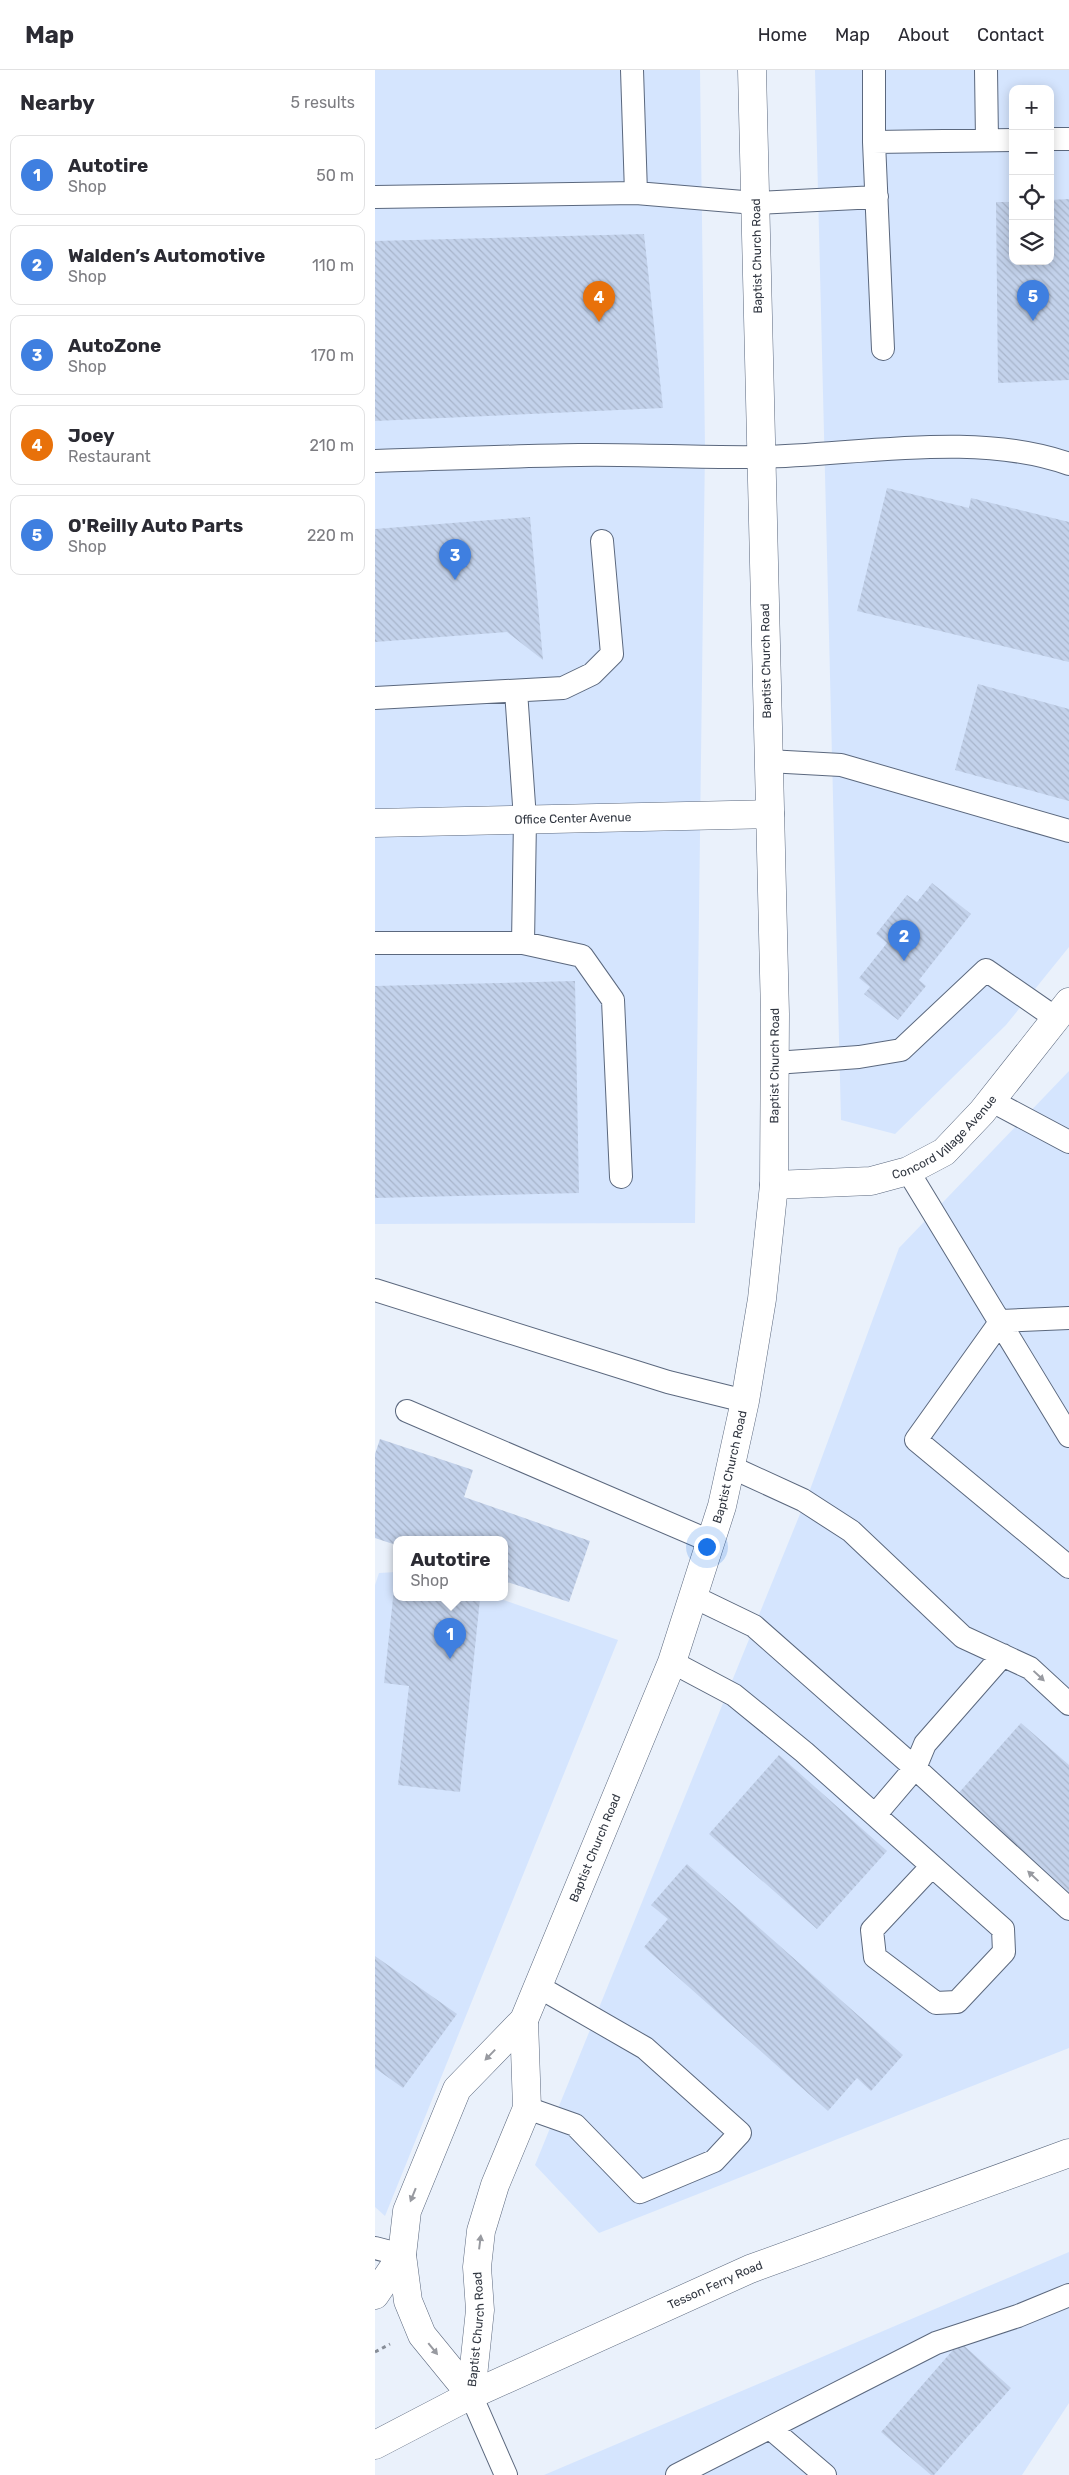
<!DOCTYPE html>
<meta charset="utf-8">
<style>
body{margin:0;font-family:Rubik,sans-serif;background:#f7f7f7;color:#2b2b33}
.controls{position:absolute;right:15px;top:15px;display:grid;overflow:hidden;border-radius:10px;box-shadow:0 2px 12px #0003}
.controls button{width:45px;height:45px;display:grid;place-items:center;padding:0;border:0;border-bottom:1px solid #e1e1e2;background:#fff;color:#2b2b33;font:25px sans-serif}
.you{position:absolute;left:331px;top:1476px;width:18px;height:18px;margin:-12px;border:4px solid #fff;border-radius:50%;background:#1a73e8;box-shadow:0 0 0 8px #1a73e833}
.badge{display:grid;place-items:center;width:32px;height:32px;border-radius:50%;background:#626230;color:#fff;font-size:16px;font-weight:700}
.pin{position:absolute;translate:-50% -41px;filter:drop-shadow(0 1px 2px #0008)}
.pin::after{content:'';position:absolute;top:26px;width:18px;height:15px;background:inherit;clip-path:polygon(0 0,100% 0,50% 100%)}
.popup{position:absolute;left:18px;top:1466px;width:115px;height:65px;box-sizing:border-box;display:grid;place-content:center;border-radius:10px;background:#fff;filter:drop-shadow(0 1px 4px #0005);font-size:16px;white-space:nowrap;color:#7c7c81}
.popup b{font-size:19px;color:#2b2b33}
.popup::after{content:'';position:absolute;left:50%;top:100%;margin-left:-10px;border:10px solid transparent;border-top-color:#fff}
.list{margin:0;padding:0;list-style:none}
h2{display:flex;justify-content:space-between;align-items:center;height:65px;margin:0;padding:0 20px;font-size:21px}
h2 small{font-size:16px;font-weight:400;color:#7c7c81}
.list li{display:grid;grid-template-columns:32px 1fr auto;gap:15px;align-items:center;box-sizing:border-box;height:80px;margin:0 10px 10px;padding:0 10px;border:1px solid #e1e1e2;border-radius:10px}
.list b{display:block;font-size:19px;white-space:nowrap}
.list p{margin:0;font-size:16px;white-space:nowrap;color:#7c7c81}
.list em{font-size:16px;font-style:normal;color:#7c7c81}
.icon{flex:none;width:28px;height:28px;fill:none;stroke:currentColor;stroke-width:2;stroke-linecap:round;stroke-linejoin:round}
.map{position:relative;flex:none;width:694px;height:2405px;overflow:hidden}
header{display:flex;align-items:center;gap:30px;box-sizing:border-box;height:70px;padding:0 25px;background:#fff;border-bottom:1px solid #e1e1e2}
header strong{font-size:24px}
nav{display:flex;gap:28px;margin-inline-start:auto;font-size:18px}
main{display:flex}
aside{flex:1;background:#fff}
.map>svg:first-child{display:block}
</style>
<header>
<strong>Map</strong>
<nav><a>Home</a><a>Map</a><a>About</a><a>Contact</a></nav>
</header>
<main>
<aside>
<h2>Nearby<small>5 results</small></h2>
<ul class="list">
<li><span class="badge" style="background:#3f7fe0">1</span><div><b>Autotire</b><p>Shop</p></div><em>50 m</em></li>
<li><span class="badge" style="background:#3f7fe0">2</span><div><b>Walden’s Automotive</b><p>Shop</p></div><em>110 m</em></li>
<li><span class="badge" style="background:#3f7fe0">3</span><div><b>AutoZone</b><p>Shop</p></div><em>170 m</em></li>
<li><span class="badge" style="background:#e8710a">4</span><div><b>Joey</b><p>Restaurant</p></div><em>210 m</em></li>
<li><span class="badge" style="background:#3f7fe0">5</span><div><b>O'Reilly Auto Parts</b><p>Shop</p></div><em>220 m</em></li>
</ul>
</aside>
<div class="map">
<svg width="694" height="2405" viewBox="0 0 694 2405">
<defs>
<pattern id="building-back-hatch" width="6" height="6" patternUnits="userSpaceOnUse" patternTransform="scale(1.25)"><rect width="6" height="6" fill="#c3d2eb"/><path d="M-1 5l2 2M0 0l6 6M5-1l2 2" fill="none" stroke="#a8b5cb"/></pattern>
</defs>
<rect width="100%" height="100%" fill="#eaf1fb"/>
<path fill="#d5e5fe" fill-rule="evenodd" d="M0,0H325L330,378L320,1153L0,1154Z
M440,0H694V877L631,955L520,1064L466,1050ZM638,19H675V191H638Z
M694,1001V1978L224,2163L160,2095L436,1417L524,1178Z
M21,1502V1528H123L243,1570L10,2146L0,2137V1515L4,1503Z
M694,2182V2333L647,2405H169Z"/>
<path fill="url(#building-back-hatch)" d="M694,129V310L623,313L621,132H638V191H675V130Z
M269,164L288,338L0,351V171Z
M512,418L594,438L596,428L694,452V592L482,541Z
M155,447L168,590L132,562L0,572V459Z
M603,614L694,639V731L580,700Z
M557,813L596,844L544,910L551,916L523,950L489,924L495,917L484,908L512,873L501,864L532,825L542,832Z
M200,911L204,1123L0,1128V916Z
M5,1369L98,1400L89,1427L215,1471L194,1532L129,1511V1470H21V1475L0,1468V1384Z
M19,1519L21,1520V1528L105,1529L85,1722L23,1715L34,1616L9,1613Z
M646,1653L694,1695V1825L581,1726Z
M404,1685L512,1781L442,1859L334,1764Z
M312,1794L528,1985L496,2021L482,2008L453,2041L269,1877L293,1849L276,1835Z
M0,1886L82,1944L28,2018L0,1998Z
M585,2272L636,2318L559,2405H556L506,2362Z"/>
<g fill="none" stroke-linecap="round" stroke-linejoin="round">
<defs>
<path id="service" d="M257,0L261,123
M499,0V72L508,279
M611,0L612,70
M675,69H694
M499,72L638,70
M0,127L261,123L380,133L502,127
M0,391C68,389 136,386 204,385C265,384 325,388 386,387C482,385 602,361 694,394
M0,628L188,618L217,604L237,584L227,471
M393,691L466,695L694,761
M0,873H148L150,749L141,621
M148,873L207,886L238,930L246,1107
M400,993L484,987L526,980L611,900L682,949
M617,1031L694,1072
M533,1101L694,1366
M0,1220L293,1312L370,1331
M626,1251L541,1370L694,1497
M626,1251L694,1248
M32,1341L337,1472
M356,1397L428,1430L476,1461L588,1567L655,1598L694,1634
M319,1527L379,1556L540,1698L694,1839
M297,1592L359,1625L429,1682L628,1859L629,1882L582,1932L561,1933L500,1887L497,1860L557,1796
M500,1745L540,1698L550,1674L628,1585
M152,2038L200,2055L265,2122L339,2091L365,2063L270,1978L164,1917
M0,2178L27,2185
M96,2325L131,2405
M395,2358L450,2405
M302,2405L561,2273L643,2246L694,2225"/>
<g id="minor">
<path id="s1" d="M0,753L395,744"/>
</g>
<g id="tertiary">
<path id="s2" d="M399,1115L496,1111L533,1101L569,1082L607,1042L694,932"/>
<path id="s3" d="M96,2325L47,2265L33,2231L27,2185L32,2141L82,2019L149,1950L297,1592L347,1436L370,1331L387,1229L399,1115L400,944L377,0"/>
<path id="s4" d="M96,2325L105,2240L102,2197L106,2161L120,2115L152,2038L149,1950"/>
</g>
<g id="primary">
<path d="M0,2225L27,2185"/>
<path id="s5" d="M0,2375L96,2325L375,2199L694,2083"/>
</g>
</defs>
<use href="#service" stroke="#5b687e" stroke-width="24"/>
<use href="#minor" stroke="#5b687e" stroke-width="29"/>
<use href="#tertiary" stroke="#5b687e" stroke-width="29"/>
<use href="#primary" stroke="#5b687e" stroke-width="29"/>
<path stroke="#878d97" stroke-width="3" stroke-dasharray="4 4" stroke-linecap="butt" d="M0,2282L15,2274"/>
<use href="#service" stroke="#fff" stroke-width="22"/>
<use href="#minor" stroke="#fff" stroke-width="28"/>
<use href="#tertiary" stroke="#fff" stroke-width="28"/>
<use href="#primary" stroke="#fff" stroke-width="28"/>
</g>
<defs><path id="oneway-solid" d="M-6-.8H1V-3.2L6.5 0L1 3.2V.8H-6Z" transform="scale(1.25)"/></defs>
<g fill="#989aa0">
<use href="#oneway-solid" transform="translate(664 1606) rotate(43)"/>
<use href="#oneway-solid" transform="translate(658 1806) rotate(-137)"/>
<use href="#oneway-solid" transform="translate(115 1985) rotate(134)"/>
<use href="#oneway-solid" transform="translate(38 2125) rotate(112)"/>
<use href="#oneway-solid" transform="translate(105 2172) rotate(-83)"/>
<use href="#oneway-solid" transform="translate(58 2279) rotate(51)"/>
</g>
<g text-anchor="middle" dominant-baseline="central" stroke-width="4" stroke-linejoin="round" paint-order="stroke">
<g font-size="12" fill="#303640" stroke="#fff">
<text transform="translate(382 186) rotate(-91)">Baptist Church Road</text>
<text transform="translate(391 591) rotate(-91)">Baptist Church Road</text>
<text stroke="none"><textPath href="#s1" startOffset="198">Office Center Avenue</textPath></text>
<text stroke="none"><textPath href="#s3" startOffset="1429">Baptist Church Road</textPath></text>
<text stroke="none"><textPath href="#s2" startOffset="185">Concord Village Avenue</textPath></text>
<text stroke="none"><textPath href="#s3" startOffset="1024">Baptist Church Road</textPath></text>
<text stroke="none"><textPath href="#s3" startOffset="619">Baptist Church Road</textPath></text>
<text stroke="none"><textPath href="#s5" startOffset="376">Tesson Ferry Road</textPath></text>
<text stroke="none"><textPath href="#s4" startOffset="66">Baptist Church Road</textPath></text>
</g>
</g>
</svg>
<div class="controls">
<button>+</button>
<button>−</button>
<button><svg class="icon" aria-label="locate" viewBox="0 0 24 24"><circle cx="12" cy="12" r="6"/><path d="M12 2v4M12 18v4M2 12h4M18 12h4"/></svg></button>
<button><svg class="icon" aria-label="layers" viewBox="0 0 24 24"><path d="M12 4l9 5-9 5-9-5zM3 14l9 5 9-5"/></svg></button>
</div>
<div class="you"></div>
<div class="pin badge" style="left:75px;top:1589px;background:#3f7fe0">1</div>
<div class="popup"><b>Autotire</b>Shop</div>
<div class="pin badge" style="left:529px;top:891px;background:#3f7fe0">2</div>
<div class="pin badge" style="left:80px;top:510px;background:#3f7fe0">3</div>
<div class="pin badge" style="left:224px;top:252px;background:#e8710a">4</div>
<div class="pin badge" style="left:658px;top:251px;background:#3f7fe0">5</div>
</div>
</main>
